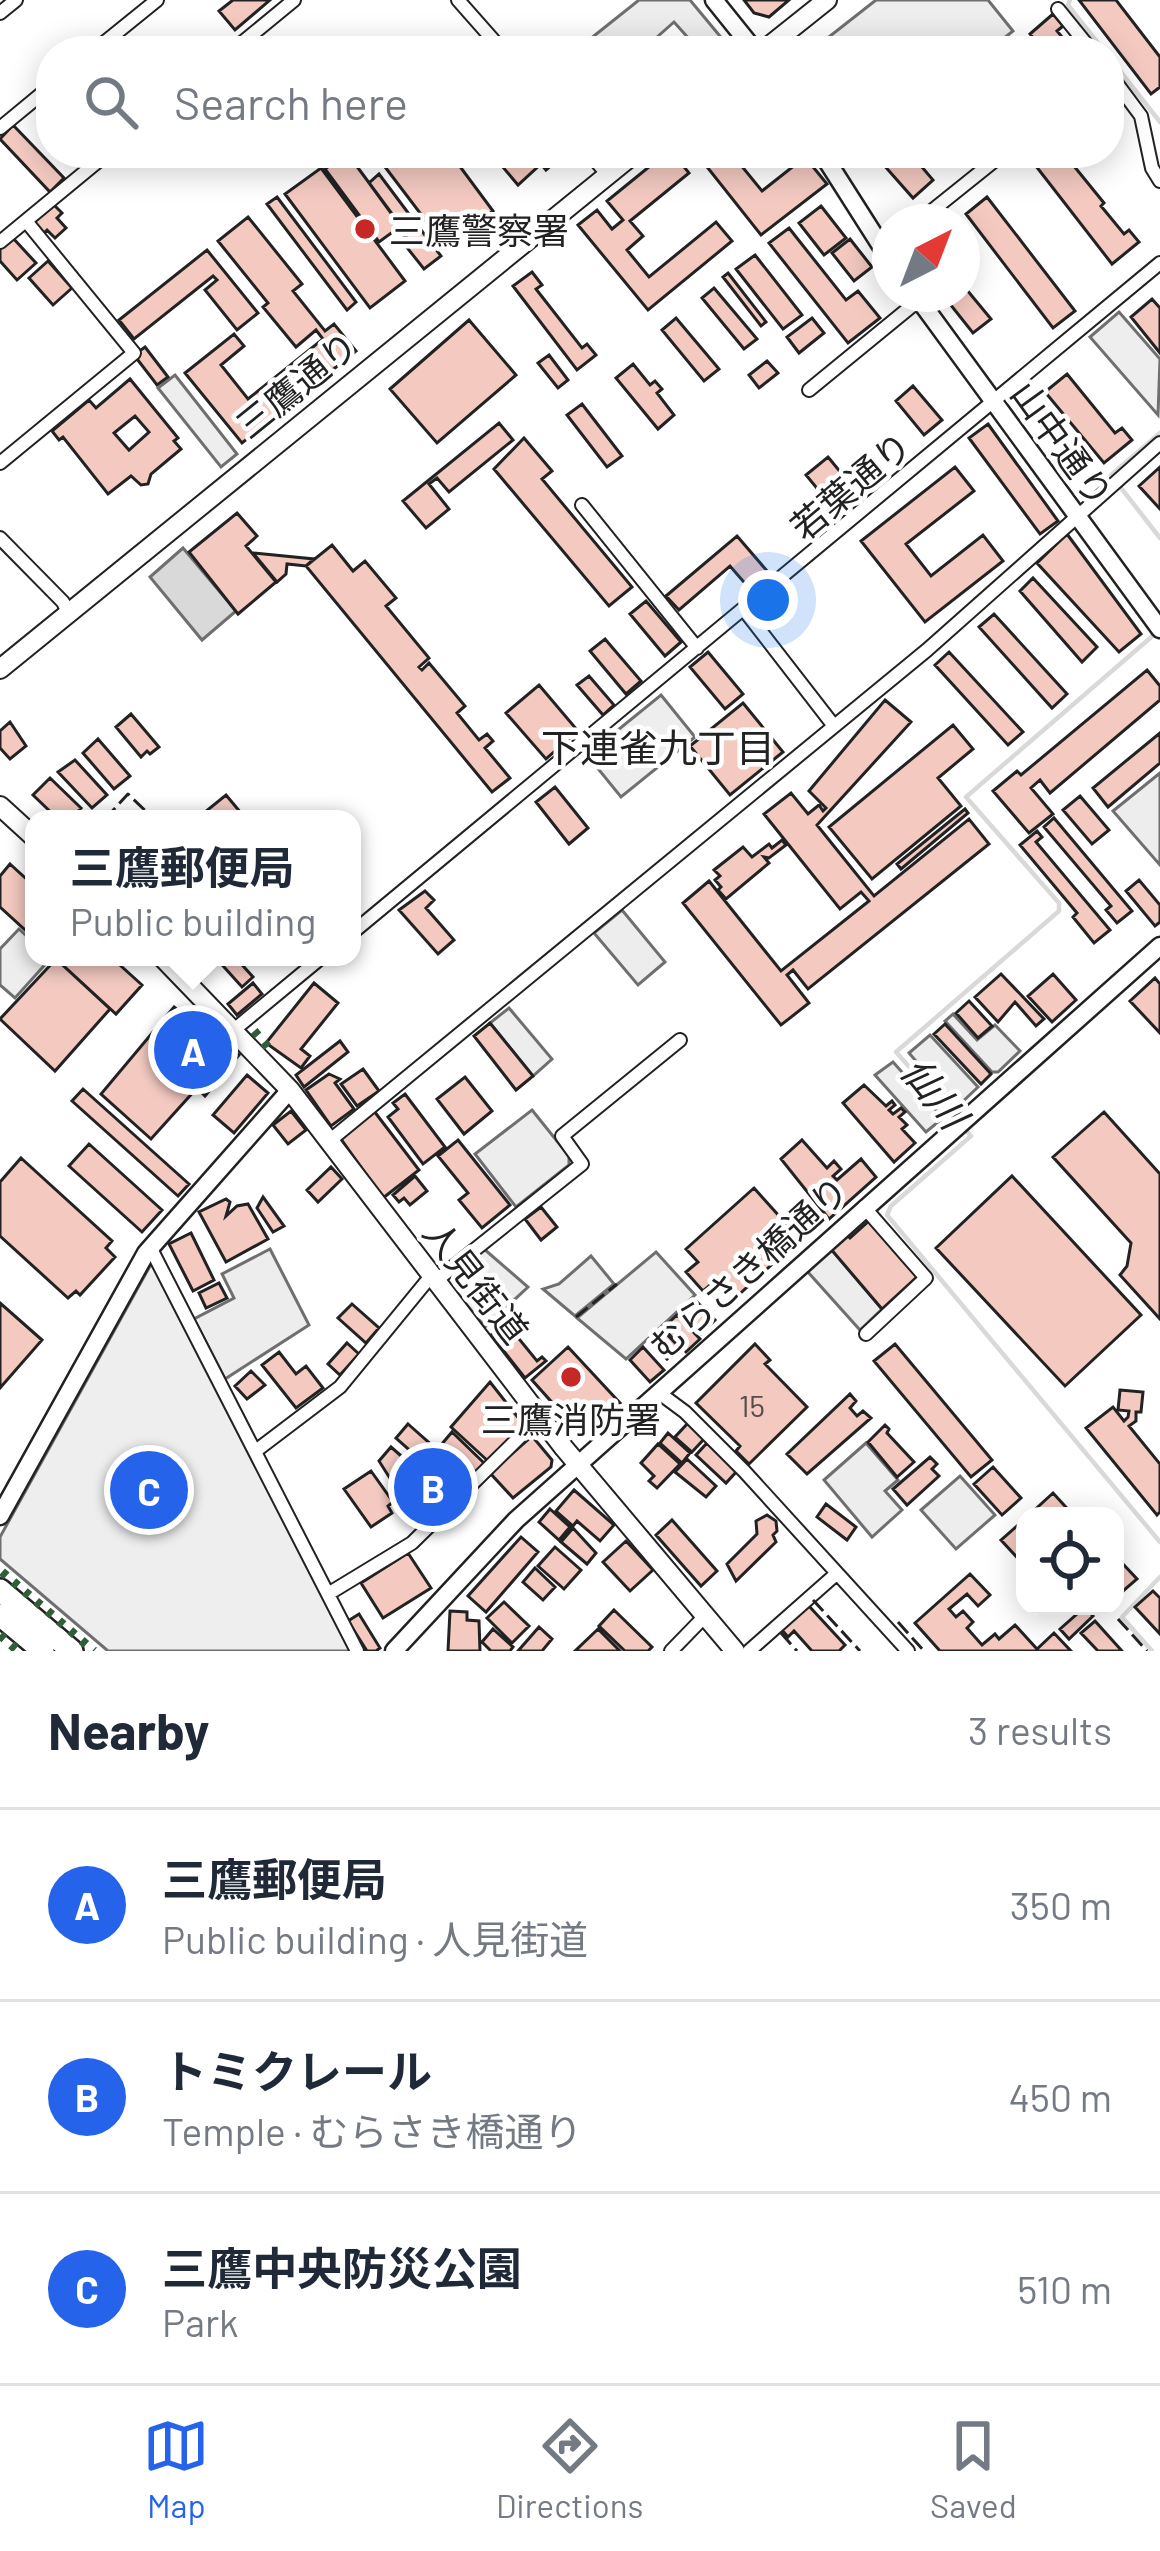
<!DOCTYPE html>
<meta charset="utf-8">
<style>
body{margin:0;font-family:Barlow,"Noto Sans JP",sans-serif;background:#f2f2f3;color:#1f2937}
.controls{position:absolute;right:36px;bottom:36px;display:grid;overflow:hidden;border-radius:24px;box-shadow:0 6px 30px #0003}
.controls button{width:108px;height:108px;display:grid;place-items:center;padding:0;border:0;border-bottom:3px solid #e0e1e3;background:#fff;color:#1f2937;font:60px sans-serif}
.compass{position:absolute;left:872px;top:204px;width:108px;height:108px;border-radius:50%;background:#fff;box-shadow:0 6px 30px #0003;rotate:42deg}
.you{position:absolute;left:768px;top:600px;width:42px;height:42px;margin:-30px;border:9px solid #fff;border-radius:50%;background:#1a73e8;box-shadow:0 0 0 18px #1a73e833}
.badge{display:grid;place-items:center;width:78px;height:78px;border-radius:50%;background:#2563eb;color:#fff;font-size:39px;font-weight:700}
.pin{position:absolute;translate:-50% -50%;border:6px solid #fff;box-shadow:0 3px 12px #0006}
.popup{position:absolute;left:25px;top:810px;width:336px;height:156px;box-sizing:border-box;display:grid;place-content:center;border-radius:24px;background:#fff;filter:drop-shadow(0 3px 9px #0005);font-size:39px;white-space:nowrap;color:#747a83}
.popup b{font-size:45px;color:#1f2937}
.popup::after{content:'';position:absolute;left:50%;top:100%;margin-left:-24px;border:24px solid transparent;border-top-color:#fff}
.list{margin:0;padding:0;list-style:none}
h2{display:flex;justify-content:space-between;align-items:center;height:156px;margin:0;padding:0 48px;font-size:51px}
h2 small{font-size:39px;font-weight:400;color:#747a83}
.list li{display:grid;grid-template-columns:78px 1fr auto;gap:36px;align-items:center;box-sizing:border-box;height:192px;padding:0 48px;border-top:3px solid #e0e1e3}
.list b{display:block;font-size:45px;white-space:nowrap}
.list p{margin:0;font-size:39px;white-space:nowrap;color:#747a83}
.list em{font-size:39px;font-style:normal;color:#747a83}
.icon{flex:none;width:66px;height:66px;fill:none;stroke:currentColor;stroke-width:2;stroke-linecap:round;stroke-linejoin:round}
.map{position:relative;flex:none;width:1160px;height:1651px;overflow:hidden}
.search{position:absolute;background:#fff;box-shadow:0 6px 30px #0003;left:36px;right:36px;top:36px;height:132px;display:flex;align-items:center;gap:30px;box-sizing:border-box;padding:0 42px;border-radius:48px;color:#747a83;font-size:45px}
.sheet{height:732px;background:#fff}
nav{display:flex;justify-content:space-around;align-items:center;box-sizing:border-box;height:168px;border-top:3px solid #e0e1e3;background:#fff;font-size:33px;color:#747a83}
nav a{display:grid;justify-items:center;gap:6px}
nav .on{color:#2563eb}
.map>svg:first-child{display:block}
</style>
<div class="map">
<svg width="1160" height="1651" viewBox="0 0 1160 1651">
<rect width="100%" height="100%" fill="#fff"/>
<path fill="#eee" stroke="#6f6f6f" stroke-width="3" d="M876,0H988L1013,31L988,51H811Z
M1119,312L1160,359L1158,415L1090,337Z
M175,375L237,454L221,467L158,388Z
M661,695L695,737L621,797L587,755Z
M19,929L34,943V957L51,958L15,998L0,985V949Z
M157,1265L352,1651H108L0,1559V1537L150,1266Z"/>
<path fill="#ededed" stroke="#6f6f6f" stroke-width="3" d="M639,0H690L724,41L723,51H700L674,22L647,46L650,51H575Z
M1160,773V865L1113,811Z
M622,910L665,962L638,985L594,933Z
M509,1008L552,1059L533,1076L490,1023Z
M953,1014L977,1040L995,1025L1020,1051L998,1072H992L945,1021Z
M930,1035L978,1087L956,1108L909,1053Z
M893,1062L943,1118L926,1132L875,1075Z
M532,1110L569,1156V1165L516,1207L475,1154Z
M830,1248L882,1309L860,1330L807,1271Z
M270,1249L309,1325L225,1379L194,1319L234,1298L222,1274Z
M484,1249L528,1287L485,1327L452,1287L455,1273Z
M656,1252L695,1295L626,1359L577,1318Z
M591,1256L614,1284L575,1316L543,1289L559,1284Z
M866,1443L898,1480L885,1491L902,1510L872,1537L824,1480Z
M960,1476L995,1515L956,1549L921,1510Z"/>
<path fill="#d9d9d9" stroke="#6f6f6f" stroke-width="3" d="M183,548L236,611L202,640L150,577Z"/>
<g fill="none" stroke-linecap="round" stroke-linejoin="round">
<path stroke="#d9d9d9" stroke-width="4.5" d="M1070,0L1068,5L1104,51
M1109,57L1160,122
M1160,433L1111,475L1160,538
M1156,633L966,797L1059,903V911L896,1052L971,1136L891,1206L887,1215L1160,1542
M1152,1651L1122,1617L1160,1577"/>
</g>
<path fill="#f3c9c0" stroke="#222" stroke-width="3" fill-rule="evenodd" d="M233,0H270L235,30L219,11Z
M744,0H789L769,17L754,13Z
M1079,0H1116L1160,57V87L1151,94Z
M1053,14L1063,26L1057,31L1067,43L1073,38L1083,51H1045L1030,34Z
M13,125L64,178L50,192L0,139Z
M347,153L401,226L379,242L325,169Z
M379,153H450L493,211L445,246L376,155Z
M491,153H565L546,170L541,164L518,185Z
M666,153H673L689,173L630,221L643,236L627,250L649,277L716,222L732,241L648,310L578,225L597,210L612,229L623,220L607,201Z
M696,153H731L762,191L805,157L827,184L761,235Z
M900,153L910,164L916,160L933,180L913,198L874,154Z
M1042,153H1068L1065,155L1104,203L1101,206L1124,234L1129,230L1139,242L1112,264L1032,161Z
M321,168L405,281L370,308L285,194Z
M379,174L418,226L407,235L369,183Z
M277,197L356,302L347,310L267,204Z
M987,197L1075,311L1053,328L966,214Z
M53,204L62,213L57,218L66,228L55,238L47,230L42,235L32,224Z
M821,206L846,238L824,255L799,223Z
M248,217L302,284L293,291L325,331L334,324L356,351L242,443L185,373L234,334L244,346L221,365L248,399L323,339L316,330L296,347L263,307L268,303L218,241Z
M418,226L441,256L424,269L401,240Z
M789,228L846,300L858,291L880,318L848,343L769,243Z
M12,237L36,263L17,280L0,261V248Z
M850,239L872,267L854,281L832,253Z
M207,250L258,313L237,330L205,290L217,280L213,276L134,339L119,320Z
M755,255L802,315L783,329L736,269Z
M48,261L72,288L53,305L29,278Z
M532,272L542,285L536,289L582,348L587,344L596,355L577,370L513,286Z
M728,273L766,322L761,326L723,277Z
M962,284L991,319L973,333L942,294H962Z
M714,288L757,339L744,349L702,298Z
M1152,299L1160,308V353L1131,317Z
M676,318L719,369L704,381L662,330Z
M812,318L824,333L799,353L787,337Z
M469,320L516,375L437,443L390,389Z
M145,347L168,377L157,385L134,355Z
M549,355L568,380L558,388L538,363Z
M767,361L778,373L759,388L749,375Z
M633,364L650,385L655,381L662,389L657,393L674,415L658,429L616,378Z
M1067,374L1115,433L1122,428L1132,440L1104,463L1045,392Z
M130,379L178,438L174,441L181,449L151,474L148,484L141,485L131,476L108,494L63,437L59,440L52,431L89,400L96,408ZM135,416L149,432L129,450L114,433Z
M913,386L942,420L924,435L896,401Z
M582,404L622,456L607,467L567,415Z
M499,423L513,440L449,492L437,478L429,484L449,509L426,528L403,501Z
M988,424L1058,521L1040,534L969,438Z
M524,438L552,471L542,479L632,587L609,606L494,469Z
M828,457L861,497L839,515L806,475Z
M955,467L974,491L906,544L931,576L983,535L1003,561L925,622L861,541Z
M1160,467V509L1139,486Z
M237,513L257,536L246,546L276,582L238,614L189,552Z
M1067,534L1141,634L1119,652L1037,563Z
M737,536L768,572L749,588L730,566L679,610L666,596Z
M332,545L353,571L365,561L396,598L386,606L429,658L419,667L422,670L429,663L465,706L457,713L479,740L487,734L493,741L485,748L510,778L492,792L306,566Z
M253,553L314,559L306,566L287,564L286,574L277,582Z
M1033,578L1097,647L1082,662L1020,591Z
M646,601L681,642L665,656L630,614Z
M994,614L1067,694L1052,708L979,627Z
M605,639L641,681L626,694L590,651Z
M708,652L743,694L725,709L690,667Z
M949,652L1023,732L1008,745L935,665Z
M1147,670L1160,686V700L1050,793L1040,780L1031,788L1053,814L1029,833L993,791L1017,771L1021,775Z
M589,676L614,705L603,715L577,685Z
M539,685L578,731L546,759L506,713Z
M885,700L911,722L817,825L874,896L969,819L989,844L808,989L793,970L787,975L809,1003L781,1025L683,903L709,881L781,971L869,901L861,892L840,909L764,814L791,793L808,814L819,805L823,811L826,808L809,791Z
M743,703L783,752L730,795L690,746Z
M131,714L159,747L150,754L147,751L141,757L116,727Z
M10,722L26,746L10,759L0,748V731Z
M953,725L973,749L938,778L961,806L872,879L829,827Z
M1160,733V763L1108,807L1093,788Z
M98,739L130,776L114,789L83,753Z
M75,760L107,795L92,808L58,772Z
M50,778L81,808L71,819H58L33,795Z
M555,787L588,828L569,844L536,802Z
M226,795L246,819H202L200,816Z
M1080,796L1109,830L1092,844L1063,810Z
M965,809L968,813L901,869L897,864Z
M1054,818L1132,911L1117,923L1106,910L1111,906L1044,827Z
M1037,831L1042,837L1036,842L1110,930L1094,943L1073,917L1077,913L1020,845Z
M782,840L786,845L769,858L764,857L769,863L726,899L718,890L721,887L715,880L720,876L714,870L743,847L752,857L769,844L772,848Z
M10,864L34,886V938L0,907V876Z
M1139,880L1160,905V922L1155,926L1126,891Z
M425,891L434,900L426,908L454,940L438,954L399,910Z
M54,957H111L142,985L116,1014Z
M215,957H235L253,977L242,987Z
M56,959L110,1009L55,1071L0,1019Z
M1001,974L1044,1019L1036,1026L1015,1002L998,1022L975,997Z
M1053,974L1076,1000L1052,1022L1028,996Z
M1155,978L1160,984V1033L1130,1001Z
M253,983L262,994L237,1015L228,1004Z
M314,983L338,1003L301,1049L310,1056L301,1068L266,1043Z
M969,1001L992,1026L978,1038L956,1013Z
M174,1007L192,1022L201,1021L239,1055L205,1096L197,1088L151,1139L101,1094Z
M490,1023L533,1076L516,1090L474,1036Z
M945,1024L991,1074L981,1084L934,1034Z
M340,1041L348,1052L304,1087L296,1075Z
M363,1069L379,1091L357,1106L341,1084Z
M329,1074L340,1079L335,1083L354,1109L331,1126L306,1090Z
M247,1075L268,1093L234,1133L213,1115Z
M465,1077L492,1111L464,1134L437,1099Z
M864,1085L886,1106L892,1101L895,1105L889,1110L893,1114L901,1108L905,1112L899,1117L907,1125L902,1129L915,1143L894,1162L843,1103Z
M83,1089L189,1184L178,1196L72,1101Z
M405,1094L445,1147L423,1164L388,1117L398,1109L393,1103Z
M291,1111L306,1130L288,1144L273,1125Z
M374,1111L419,1170L383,1198L341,1139Z
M1104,1112L1160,1174V1319L1120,1275L1127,1266L1131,1243L1053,1157Z
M458,1140L510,1205L482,1228L459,1200L468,1193L438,1156Z
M802,1140L827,1168L834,1161L841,1169L833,1176L837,1180L861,1159L876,1177L829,1219L781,1159Z
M89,1144L162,1210L142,1232L69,1166Z
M21,1158L112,1241L106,1248L115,1257L80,1295L76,1291L68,1298L0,1236V1182Z
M331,1167L342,1179L318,1202L307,1190Z
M415,1176L427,1191L410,1205L404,1198L399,1202L393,1195Z
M1012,1176L1141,1315L1065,1386L936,1248Z
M754,1188L789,1227L769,1245L780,1257L733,1300L715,1281L703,1291L686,1272L698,1262L686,1249Z
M263,1197L284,1226L273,1232L257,1208Z
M226,1199L230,1202L226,1216L237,1206L248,1204L268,1239L226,1262L199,1212Z
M541,1207L557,1227L541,1240L525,1219Z
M870,1220L919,1275L882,1309L830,1248L846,1234L850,1238Z
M191,1233L214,1280L193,1291L169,1244Z
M219,1283L227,1298L206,1308L199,1293Z
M694,1299L715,1320L701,1334L680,1313Z
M0,1303L42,1340L0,1388Z
M352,1304L379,1328L366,1343L338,1318Z
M677,1315L700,1339L686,1352L663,1328Z
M506,1323L537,1361L542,1357L546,1361L525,1378L491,1335Z
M662,1329L679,1347L667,1359L650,1341Z
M347,1343L359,1354L340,1375L328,1364Z
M755,1344L770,1360L765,1364L807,1407L749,1464L736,1451L740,1446L696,1403Z
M895,1344L992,1460L971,1477L874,1361Z
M568,1347L620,1403L583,1437L532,1380Z
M643,1347L664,1370L650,1382L630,1360Z
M279,1352L296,1374L306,1366L323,1388L296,1408L262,1365Z
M251,1371L265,1385L247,1399L235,1386Z
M490,1382L524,1425L489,1462L451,1427Z
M1120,1390L1143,1392L1141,1412H1136V1421L1129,1426L1160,1464V1512L1157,1515L1086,1428L1113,1407L1124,1421L1128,1417L1129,1411L1118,1410Z
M850,1394L856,1401L850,1408L857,1416L863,1411L871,1418L807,1474L787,1454Z
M689,1422L705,1438L692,1452L675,1437Z
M408,1424L435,1448L423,1462L396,1438Z
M885,1425L889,1429L887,1433L914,1462L897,1477L868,1442Z
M452,1432L485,1464L473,1476L441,1445Z
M668,1433L690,1453L682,1463L660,1443Z
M532,1436L552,1460L551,1467L513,1498L490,1473Z
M707,1443L737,1471L726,1483L696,1455Z
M658,1444L680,1464L657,1488L649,1481L654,1476L641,1463Z
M391,1447L416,1469L398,1491L379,1461Z
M440,1450L457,1466L446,1478L429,1462Z
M930,1457L937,1464L932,1469L939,1476L907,1505L893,1489Z
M687,1459L716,1486L706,1497L675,1472Z
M993,1467L1021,1498L1002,1515L974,1484Z
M423,1469L451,1495L443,1505L414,1479Z
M371,1471L393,1502L388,1506L392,1513L371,1527L344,1489Z
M574,1490L614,1525L600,1541L577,1521L573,1526L556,1511Z
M1053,1493L1074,1516H1028Z
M826,1504L856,1527L847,1540L817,1517Z
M550,1509L570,1527L559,1540L539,1522Z
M767,1515L776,1521L777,1531L773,1535L776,1542L736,1581L727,1564L757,1534L756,1521Z
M1025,1519V1566L1001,1540Z
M672,1520L717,1571L701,1586L656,1535Z
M573,1528L596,1553L587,1564L561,1542Z
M521,1537L538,1552L486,1612L468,1596Z
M626,1541L653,1570L630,1591L603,1562Z
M555,1547L581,1570L564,1589L538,1566Z
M408,1553L431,1588L383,1618L361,1583Z
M1123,1564L1137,1579L1115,1598V1571Z
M535,1568L555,1587L543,1600L523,1582Z
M970,1574L990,1595L978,1606L967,1594L949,1609L956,1617L963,1611L973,1622L967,1628L982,1645L995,1634L999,1639L1015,1625L1037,1649L1054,1633L1071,1651H940L915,1623Z
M1153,1591L1160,1598V1634L1135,1607Z
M504,1602L529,1626L512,1643L487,1618Z
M808,1605L845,1645L839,1651H812L794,1631L788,1637L782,1630Z
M1075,1606H1084L1093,1616L1069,1639L1060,1629L1078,1613Z
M614,1610L652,1647L648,1651H625L599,1626Z
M450,1611L467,1612V1620L479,1621L480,1651H448Z
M359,1614L380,1648L376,1651H367L348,1621Z
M1095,1621L1122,1651H1098L1081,1633Z
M539,1627L552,1639L542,1651H518Z
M493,1629L513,1647L510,1651H491L482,1642Z
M598,1629L620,1651H575Z"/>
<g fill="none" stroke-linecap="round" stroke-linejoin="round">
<defs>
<path id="minor" d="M458,0L503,51
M1058,9L1092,51
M0,13L16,0
M94,51L157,0
M232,51L294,0
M1109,73L1141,116L1152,168L1160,181
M0,128L51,86
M589,153L608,175
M918,222L1004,153
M0,242L108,153
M809,390L919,300
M0,463L134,353L26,221
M582,505L697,648
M0,538L63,602L68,612
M745,611L834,726
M352,933L1160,263
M235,1029L322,957
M328,1142L927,650L1160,443
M864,1207L926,1278L866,1334
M150,1247L357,1651
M658,1392L685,1412L744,1471L908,1651
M257,1450L340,1387L426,1282L443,1275L582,1164L562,1136L680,1040
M328,1594L412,1543L540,1417
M671,1651L705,1616
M749,1651L835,1575"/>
<path id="tertiary" d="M714,0L755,51
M822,153L890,260
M915,294L1160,629
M0,1516L146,1253L290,1090
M394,1651L516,1520L1160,946"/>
<path id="secondary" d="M763,51L827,0
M0,669L635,153
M0,806L34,837
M162,957L290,1090L564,1448L735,1651"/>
<path id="primary" d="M0,1590L72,1651
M0,1615L43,1651"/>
</defs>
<use href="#minor" stroke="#222" stroke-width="16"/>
<use href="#tertiary" stroke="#222" stroke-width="21"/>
<use href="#secondary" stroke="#222" stroke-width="22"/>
<use href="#primary" stroke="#222" stroke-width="26"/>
<use href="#minor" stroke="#fff" stroke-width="12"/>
<use href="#tertiary" stroke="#fff" stroke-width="16"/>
<use href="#secondary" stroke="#fff" stroke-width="18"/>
<use href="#primary" stroke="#fff" stroke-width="21"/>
<path stroke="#2f5e38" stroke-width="9" stroke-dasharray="6 9" stroke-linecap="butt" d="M254,1031L273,1053
M2,1572L94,1651
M0,1635L18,1651"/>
<path stroke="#222" stroke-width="3" stroke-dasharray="15 6" stroke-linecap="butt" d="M105,819L128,794L154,819
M576,1317L617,1284
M813,1600L860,1651
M1118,1619L1147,1651
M898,1622L924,1651
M781,1633L797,1651"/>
</g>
<g fill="#c62828" stroke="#fff" stroke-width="4.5">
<circle cx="365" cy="229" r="12"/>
<circle cx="571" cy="1377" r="12"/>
</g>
<g text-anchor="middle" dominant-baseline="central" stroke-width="9" stroke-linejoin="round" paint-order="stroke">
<g font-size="30" fill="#564c4a">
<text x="752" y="1405">15</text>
</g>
<g font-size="36" fill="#222" stroke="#fff" text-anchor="start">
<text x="389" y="229">三鷹警察署</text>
<text x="571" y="1418" text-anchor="middle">三鷹消防署</text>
</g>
<g font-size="36" fill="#222" stroke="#fff">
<text transform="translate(296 384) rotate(-39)">三鷹通り</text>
<text transform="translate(1063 443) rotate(54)">山中通り</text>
<text transform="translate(850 485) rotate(-40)">若葉通り</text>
<text transform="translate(748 1267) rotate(-42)">むらさき橋通り</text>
<text transform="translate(477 1281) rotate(52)">人見街道</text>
</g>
<g font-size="39" fill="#222" stroke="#fff">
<text x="658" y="746">下連雀九丁目</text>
</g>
<g font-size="39" font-style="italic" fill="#222" stroke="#fff">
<text transform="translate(935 1092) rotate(51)">仙川</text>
</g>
</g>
</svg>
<div class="controls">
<button><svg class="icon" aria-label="locate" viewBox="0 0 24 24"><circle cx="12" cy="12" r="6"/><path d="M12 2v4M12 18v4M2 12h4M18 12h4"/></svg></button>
</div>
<svg class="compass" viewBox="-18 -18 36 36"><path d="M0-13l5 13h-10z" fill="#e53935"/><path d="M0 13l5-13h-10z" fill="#747a83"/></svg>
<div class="you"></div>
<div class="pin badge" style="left:193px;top:1050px">A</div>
<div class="popup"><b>三鷹郵便局</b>Public building</div>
<div class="pin badge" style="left:433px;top:1487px">B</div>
<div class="pin badge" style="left:149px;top:1490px">C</div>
<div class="search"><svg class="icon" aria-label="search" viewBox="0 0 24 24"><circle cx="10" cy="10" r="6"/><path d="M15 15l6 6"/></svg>Search here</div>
</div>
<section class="sheet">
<h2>Nearby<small>3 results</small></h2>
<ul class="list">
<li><span class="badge">A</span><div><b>三鷹郵便局</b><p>Public building · 人見街道</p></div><em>350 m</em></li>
<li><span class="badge">B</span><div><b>トミクレール</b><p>Temple · むらさき橋通り</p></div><em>450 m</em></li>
<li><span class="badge">C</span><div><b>三鷹中央防災公園</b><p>Park</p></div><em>510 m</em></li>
</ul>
</section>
<nav>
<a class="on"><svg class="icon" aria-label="map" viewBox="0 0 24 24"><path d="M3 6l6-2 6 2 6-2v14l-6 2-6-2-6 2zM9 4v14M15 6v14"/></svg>Map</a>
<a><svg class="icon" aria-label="directions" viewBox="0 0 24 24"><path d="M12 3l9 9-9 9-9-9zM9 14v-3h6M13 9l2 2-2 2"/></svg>Directions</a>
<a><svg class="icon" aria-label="saved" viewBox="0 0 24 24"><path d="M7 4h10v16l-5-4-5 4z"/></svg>Saved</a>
</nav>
